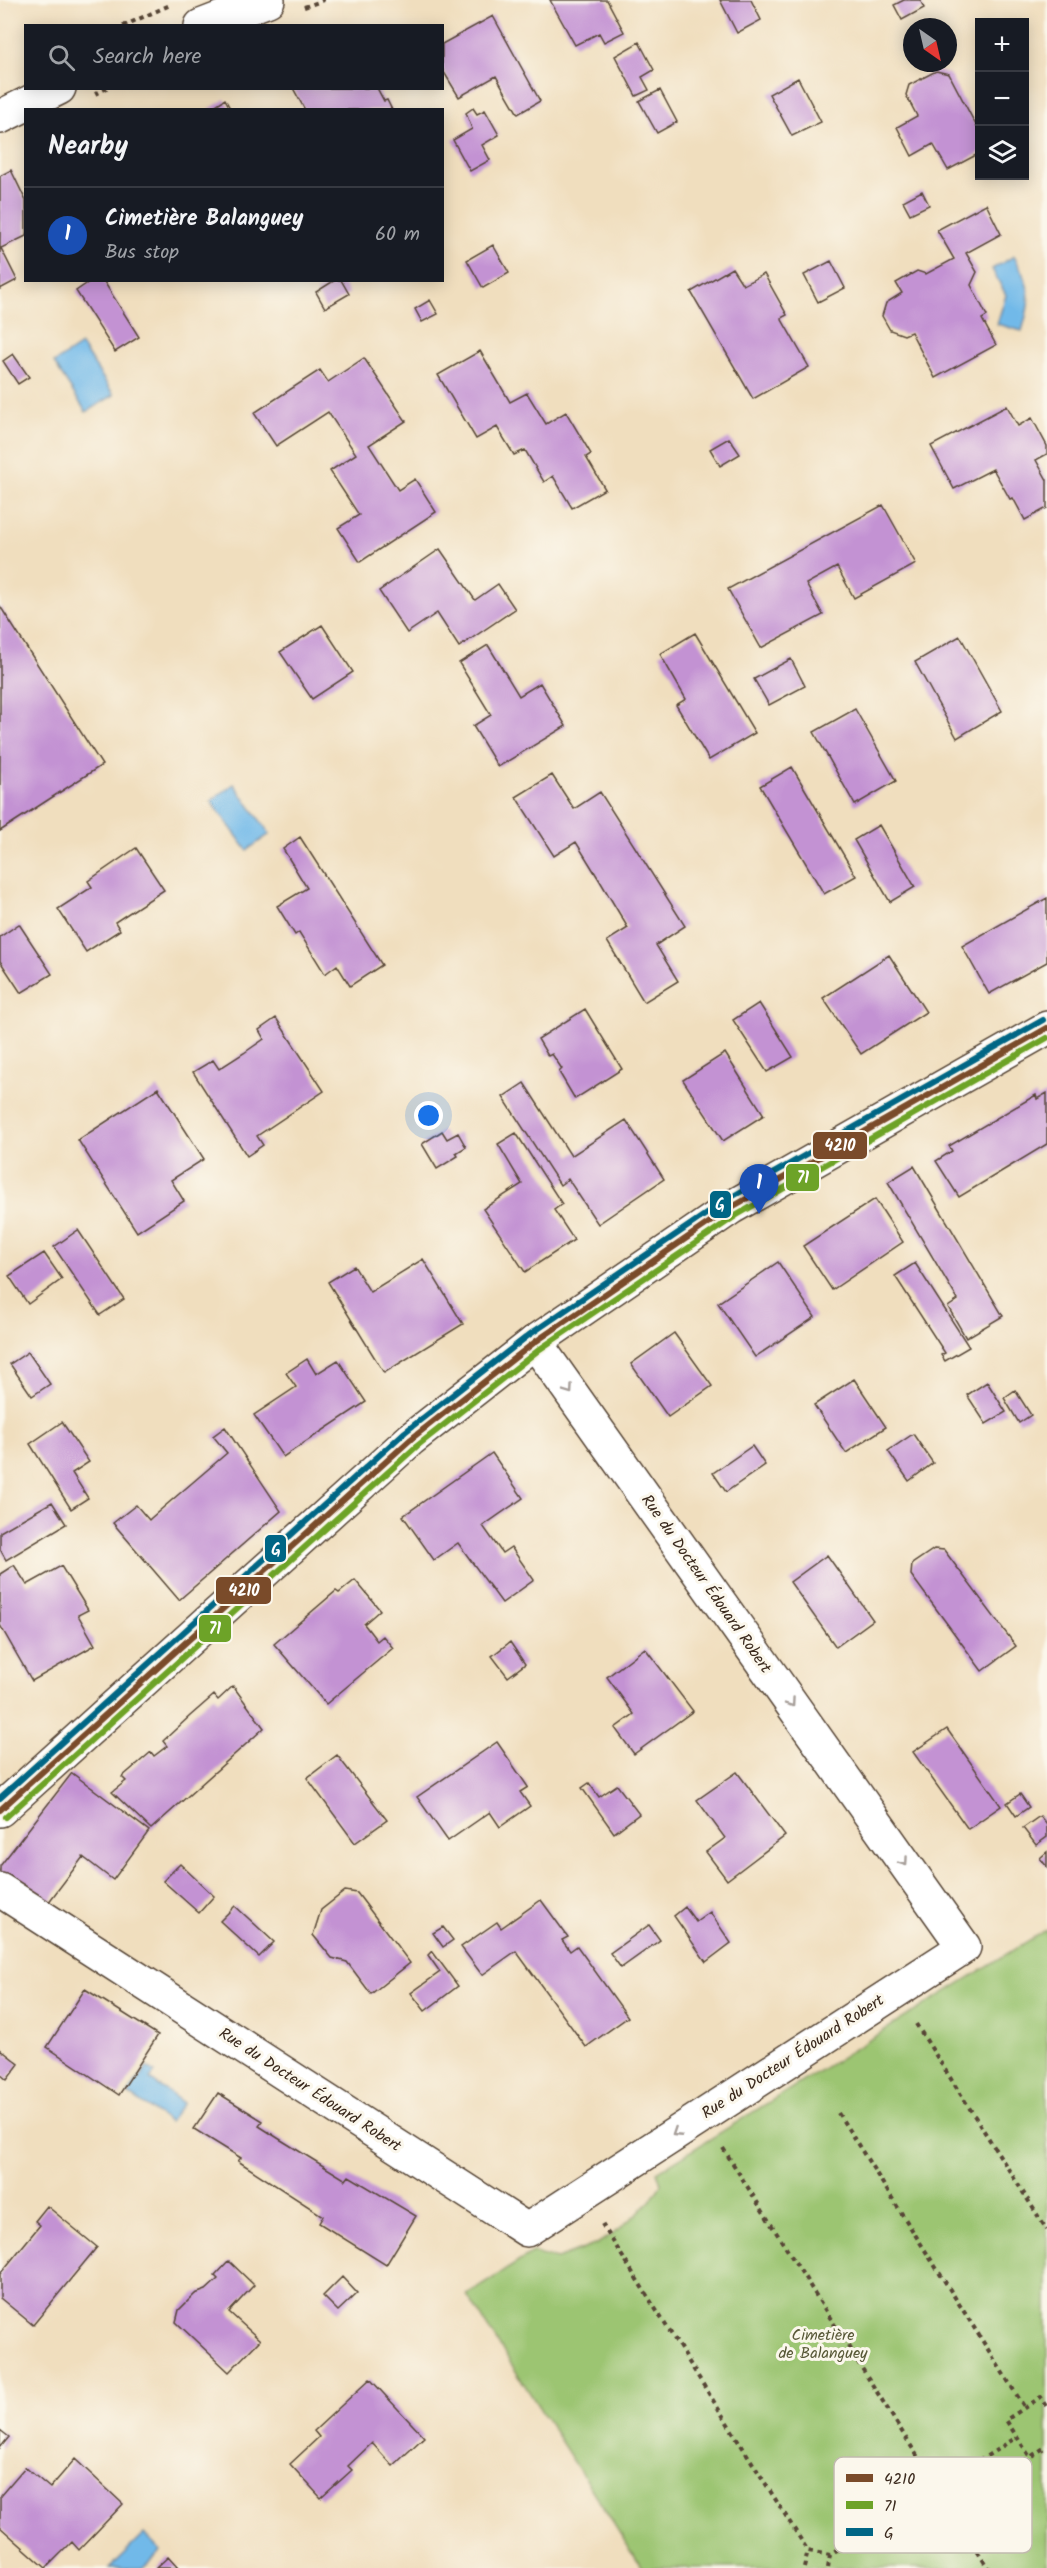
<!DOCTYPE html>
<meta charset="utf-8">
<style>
body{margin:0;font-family:Kalam,sans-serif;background:#242831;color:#f1f3f6}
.controls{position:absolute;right:18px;top:18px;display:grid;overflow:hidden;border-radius:0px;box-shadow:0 3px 15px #0003}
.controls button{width:54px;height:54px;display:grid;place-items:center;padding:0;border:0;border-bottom:2px solid #363941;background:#171b24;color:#f1f3f6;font:30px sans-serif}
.compass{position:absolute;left:903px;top:18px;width:54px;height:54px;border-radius:50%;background:#171b24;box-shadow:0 3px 15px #0003;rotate:146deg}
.you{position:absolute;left:429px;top:1116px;width:21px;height:21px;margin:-15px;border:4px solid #fff;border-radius:50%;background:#1a73e8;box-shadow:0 0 0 9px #1a73e833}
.badge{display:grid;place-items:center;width:39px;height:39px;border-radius:50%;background:#d690ce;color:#fff;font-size:20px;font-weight:700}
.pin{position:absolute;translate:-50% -50px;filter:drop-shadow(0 2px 3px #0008)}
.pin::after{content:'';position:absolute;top:32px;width:21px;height:18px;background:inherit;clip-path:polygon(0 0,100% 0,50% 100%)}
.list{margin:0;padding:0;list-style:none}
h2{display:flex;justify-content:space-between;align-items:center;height:78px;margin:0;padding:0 24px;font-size:26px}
h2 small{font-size:20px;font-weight:400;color:#9ea1a6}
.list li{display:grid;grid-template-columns:39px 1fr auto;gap:18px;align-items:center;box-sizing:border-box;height:96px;padding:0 24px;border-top:2px solid #363941}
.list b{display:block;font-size:22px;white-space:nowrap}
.list p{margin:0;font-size:20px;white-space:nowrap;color:#9ea1a6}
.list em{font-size:20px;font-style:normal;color:#9ea1a6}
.icon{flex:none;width:33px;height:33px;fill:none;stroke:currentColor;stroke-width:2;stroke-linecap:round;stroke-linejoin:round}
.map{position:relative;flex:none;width:1047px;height:2568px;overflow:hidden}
.search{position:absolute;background:#171b24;box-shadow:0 3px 15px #0003;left:24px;top:24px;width:420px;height:66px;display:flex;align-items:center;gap:15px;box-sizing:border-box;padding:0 21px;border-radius:0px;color:#9ea1a6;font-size:22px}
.panel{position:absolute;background:#171b24;box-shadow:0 3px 15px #0003;left:24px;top:108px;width:420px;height:174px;border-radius:0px}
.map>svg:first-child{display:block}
</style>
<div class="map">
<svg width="1047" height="2568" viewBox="0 0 1047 2568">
<rect width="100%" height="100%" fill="#fbf7ec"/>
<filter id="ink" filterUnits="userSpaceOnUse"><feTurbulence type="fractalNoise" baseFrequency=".0167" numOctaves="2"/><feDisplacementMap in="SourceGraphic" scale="12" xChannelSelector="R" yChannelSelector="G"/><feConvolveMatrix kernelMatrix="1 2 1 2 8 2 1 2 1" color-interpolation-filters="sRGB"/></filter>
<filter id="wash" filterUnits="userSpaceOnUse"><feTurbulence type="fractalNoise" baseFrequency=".008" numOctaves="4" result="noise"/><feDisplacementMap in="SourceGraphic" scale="24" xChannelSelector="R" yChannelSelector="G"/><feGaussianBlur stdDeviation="1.35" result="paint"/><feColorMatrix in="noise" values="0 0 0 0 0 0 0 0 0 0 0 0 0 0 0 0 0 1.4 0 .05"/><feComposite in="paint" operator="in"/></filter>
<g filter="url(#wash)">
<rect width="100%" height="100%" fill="#f0debe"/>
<path fill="#9cc572" stroke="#6c7848" stroke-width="1.5" d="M1047,1929V2568H642L467,2295L532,2253L557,2259L597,2244L620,2229L650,2201L661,2184L657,2172Z"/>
<path fill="#71b9e9" stroke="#567284" stroke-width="1.5" d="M1014,256C1032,289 1032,296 1022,331L997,324L1006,295L992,269Z
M81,345L114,395L86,412L54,363Z
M234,784L270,834L247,850L211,801Z
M147,2067L155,2073L150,2079L183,2103L169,2122L128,2093Z
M144,2534L161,2552L143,2568H109Z"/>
<g id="blocks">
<path fill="#c392d3" d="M550,0H607L624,32L604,42L599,33L575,45Z
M720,0H751L761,20L737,33Z
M904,0H920L924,8L902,20L894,5Z
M493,16L540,101L518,114L496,76L459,97L442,69V44Z
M639,42L654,70L642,77L649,90L636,96L615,56Z
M936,71L949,74L980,133V153L948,170L933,144L912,156L897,127L917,116L906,95L909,85Z
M798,78L821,122L792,136L769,94Z
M293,88H377L384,101L387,100L392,110H305Z
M660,90L677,122L657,133L639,101Z
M225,99L231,110H208Z
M473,108L477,114L485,110L499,135L482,145L490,160L470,171L453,140L472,129L466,113Z
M11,170L26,201V236L1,248L17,280L0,289V176Z
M922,191L929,205L910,214L903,201Z
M986,204L1001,234L966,253L977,272L971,285L987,316L982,319L996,345L935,378L911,332L904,335L890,330L882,316L886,303L902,293L896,283L917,271L926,274L954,259L937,230Z
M493,245L509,273L483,288L467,260Z
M831,261L845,288L818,302L804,275Z
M732,268L743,285L764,274L787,315L781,318L809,367L753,399L691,292Z
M92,280H103L139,337L115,352L76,291Z
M335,280H341L349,294L325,308L316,292Z
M430,300L438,314L422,322L415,309Z
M480,351L510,402L527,393L546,424L566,412L591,454L586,457L605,489L572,508L553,476L544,482L525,450L514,455L497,427L476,439L438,375Z
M13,354L29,377L18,384L3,361Z
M364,358L406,421L369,445L398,490L415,479L436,512L360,562L338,528L359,515L330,471L356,454L328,412L276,446L254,413L320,370L328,382Z
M1007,406L1018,426L1032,418L1047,446V454L1036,460L1047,480V508L1025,520L1013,498L1010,499L993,469L954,489L931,446Z
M729,438L740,454L720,466L710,449Z
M883,505L916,564L854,598L837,567L806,584L823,615L761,648L728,589Z
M440,549L475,600L498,584L515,609L459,647L437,613L407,633L379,591Z
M0,606L102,765L0,831Z
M322,625L353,672L312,699L280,652Z
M695,633L755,733L709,760L676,705L686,699L660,654Z
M960,636L1002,711L957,738L915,662Z
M488,645L519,696L540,683L566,726L498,767L473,726L491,715L459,663Z
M791,659L805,686L769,705L754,679Z
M855,709L896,781L855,805L814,732Z
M792,767L856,876L824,894L760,786Z
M552,775L574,809L600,792L685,926L656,945L678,981L644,1002L607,941L628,928L600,881L576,842L554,856L516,797Z
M879,825L915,887L890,902L854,840Z
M300,837L382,965L350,986L337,965L325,974L299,932L295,935L277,906L307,888L283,849Z
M136,848L164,890L115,922L120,930L86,952L58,909L92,887L88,881Z
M1047,898V962L989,994L962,946Z
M19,924L52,974L21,993L0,961V937Z
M889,955L926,1012L861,1054L823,998Z
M759,1003L793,1057L767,1072L733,1020Z
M585,1009L622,1069L575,1099L559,1072L562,1069L552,1054L548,1056L538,1039Z
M276,1018L324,1091L257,1136L263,1145L247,1156L193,1072L213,1060L219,1069L244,1053L264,1039L259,1030Z
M725,1053L764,1115L723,1141L683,1080Z
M524,1083L571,1156L626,1120L664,1179L598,1224L568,1179L560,1185L503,1097Z
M158,1088L204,1159L171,1180L184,1201L137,1232L78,1140Z
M1047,1093V1144L959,1197L936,1161L952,1151L949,1146L1036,1095L1037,1099Z
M442,1131L447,1139L458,1133L466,1147L456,1153L458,1156L437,1169L422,1144Z
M516,1133L562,1204L554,1210L574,1240L525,1272L483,1209L522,1184L498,1144Z
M914,1166L1003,1316L966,1338L948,1307L958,1300L888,1182Z
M875,1199L903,1242L832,1290L803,1246Z
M78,1230L124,1299L100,1315L54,1247Z
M44,1253L62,1279L28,1304L9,1276Z
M423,1259L463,1324L384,1373L328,1282L354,1266L370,1292Z
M778,1262L815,1317L755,1357L718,1303Z
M915,1263L969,1347L945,1361L941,1355L945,1353L895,1276Z
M674,1333L712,1386L668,1417L631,1364Z
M28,1352L50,1384L32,1396L10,1364Z
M307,1359L316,1374L338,1360L366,1402L283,1457L254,1415L296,1387L286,1373Z
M854,1379L886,1427L846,1453L814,1405Z
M987,1382L1006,1412L986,1424L967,1395Z
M1015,1390L1031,1415L1019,1423L1004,1398Z
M62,1422L89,1462L72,1473L88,1498L71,1509L30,1444Z
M225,1427L281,1511L179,1600L113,1523L136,1505L149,1520L151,1518L227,1453L213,1436Z
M913,1434L933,1463L909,1481L888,1451Z
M752,1446L765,1465L726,1492L713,1473Z
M492,1453L523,1498L483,1526L502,1553L511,1547L534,1580L502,1603L458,1543L434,1560L403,1516Z
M52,1502L66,1524L6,1560L0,1549V1532Z
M934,1549L944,1550L1016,1646L982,1671L911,1575L912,1564Z
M827,1555L873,1620L836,1647L790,1582Z
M14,1565L27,1585L61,1566L88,1610L78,1615L95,1645L32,1681L0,1625V1574Z
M355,1580L380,1610L364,1624L377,1641L383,1636L393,1648L326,1704L274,1644L336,1591L339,1593Z
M510,1642L525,1664L508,1677L492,1656Z
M645,1648L693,1711L634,1754L615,1728L634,1714L607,1677Z
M233,1686L264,1728L151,1829L112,1792L126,1781L122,1777L151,1752L154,1756L167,1746L163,1741L190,1716L214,1695L218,1700Z
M947,1729L1001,1806L968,1829L913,1752Z
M497,1742L528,1787L520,1792L530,1806L500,1827L490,1812L448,1841L417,1797Z
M337,1755L387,1820L355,1843L307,1778Z
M737,1772L785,1836L727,1880L706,1852L725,1838L697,1800Z
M72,1773L149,1831L113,1880L83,1857L45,1907L0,1878V1866Z
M589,1783L599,1797L617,1785L639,1814L614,1833L582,1788Z
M1020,1794L1029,1807L1016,1816L1007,1803Z
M1040,1816L1047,1825V1837L1036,1845L1023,1828Z
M1047,1852V1867L1040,1858Z
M180,1864L214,1896L199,1913L163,1881Z
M345,1891L357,1893L410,1963L371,1994L347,1962L332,1958L313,1935L321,1910Z
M541,1900L568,1937L562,1940L570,1951L577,1946L628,2017L586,2047L516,1951L482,1975L461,1947L497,1922L501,1928Z
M235,1906L274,1942L259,1957L220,1921Z
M685,1907L696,1922L710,1912L731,1943L706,1962L674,1916Z
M649,1925L660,1940L621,1968L610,1953Z
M443,1927L453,1940L443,1947L433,1933Z
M432,1951L458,1986L425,2011L411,1993L440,1972L428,1955Z
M85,1989L158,2035L119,2095L47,2047Z
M0,2049L19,2064L7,2080L0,2074Z
M218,2093L263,2121L259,2126L281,2140L346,2180L349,2176L416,2216L386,2265L319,2223L323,2216L238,2161L241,2158L194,2129Z
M47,2206L97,2247L33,2325L0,2298V2274L40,2225L35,2221Z
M229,2261L254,2285L229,2312L260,2340L229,2372L176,2322L179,2310L195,2294L206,2290L218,2279L215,2276Z
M342,2277L357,2293L338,2311L323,2296Z
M370,2379L424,2437L393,2466L372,2443L348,2466L352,2470L321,2498L290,2464L319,2437L314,2431Z
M0,2430L9,2437L0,2448Z
M75,2459L123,2504L79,2550L72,2542L46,2568L0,2527V2496L25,2467L50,2488Z
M168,2557L178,2568H156Z"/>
</g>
</g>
<g filter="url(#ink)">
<use href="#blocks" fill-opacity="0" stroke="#564536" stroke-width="1.5"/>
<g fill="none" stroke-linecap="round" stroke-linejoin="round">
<defs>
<path id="minor" d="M0,1890L527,2230L964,1947L535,1342"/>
<path id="tertiary" d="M201,26L268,0
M0,117L59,88
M0,1810L411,1439L535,1342L732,1207L1047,1028"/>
</defs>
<use href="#minor" stroke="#564536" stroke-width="36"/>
<use href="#tertiary" stroke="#564536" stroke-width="36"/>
<path stroke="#564536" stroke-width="4" stroke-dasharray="4.5 4.5" stroke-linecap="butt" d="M304,7L324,0
M123,26L170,5
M95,94L107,88
M916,2024L1047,2230
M838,2113L1025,2408
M723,2148L988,2568
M602,2224L808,2551
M1047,2406L1041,2397L1006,2420L1030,2457L1047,2446
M804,2568L808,2551L830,2555L1017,2437
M828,2568L830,2555"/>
<use href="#minor" stroke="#fff" stroke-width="33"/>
<use href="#tertiary" stroke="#fff" stroke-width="33"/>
<defs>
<path id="bus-1" d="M0,1810L411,1439L535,1342L732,1207L1047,1028"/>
<path id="bus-2" d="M6,1817L417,1446L540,1349L737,1215L1047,1038"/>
<path id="bus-3" d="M0,1798L405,1432L529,1335L728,1199L1043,1020"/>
</defs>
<use href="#bus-1" stroke="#fbf7ec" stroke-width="10"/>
<use href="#bus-2" stroke="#fbf7ec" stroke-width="10"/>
<use href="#bus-3" stroke="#fbf7ec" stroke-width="10"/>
<use href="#bus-1" stroke="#7a4b2a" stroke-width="6"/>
<use href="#bus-2" stroke="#6da328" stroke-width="6"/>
<use href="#bus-3" stroke="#006685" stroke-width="6"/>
</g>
<defs><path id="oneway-chevron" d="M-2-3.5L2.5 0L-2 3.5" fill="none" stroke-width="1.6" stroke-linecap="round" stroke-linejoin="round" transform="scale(1.5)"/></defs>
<g stroke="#a79f9a">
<use href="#oneway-chevron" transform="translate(569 1390) rotate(55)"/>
<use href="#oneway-chevron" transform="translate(791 1703) rotate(55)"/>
<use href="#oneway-chevron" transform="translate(904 1862) rotate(55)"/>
<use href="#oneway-chevron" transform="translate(676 2133) rotate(147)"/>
</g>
</g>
<g text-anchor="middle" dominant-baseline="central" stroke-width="6" stroke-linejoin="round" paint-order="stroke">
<g font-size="16" fill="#3b2a1e" stroke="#fbf7ec">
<text transform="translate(706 1584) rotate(55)">Rue du Docteur Édouard Robert</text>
<text transform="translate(793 2057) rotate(-33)">Rue du Docteur Édouard Robert</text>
<text transform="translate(310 2090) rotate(33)">Rue du Docteur Édouard Robert</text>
</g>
<g font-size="16" fill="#585837" stroke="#fbf7ec">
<text x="823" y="2335">Cimetière<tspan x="823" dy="18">de Balanguey</tspan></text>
</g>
</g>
<rect x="834" y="2457" width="198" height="96" rx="9" fill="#fbf7ec" stroke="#c1baae" stroke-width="1.5"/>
<rect x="846" y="2474" width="27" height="8" fill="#7a4b2a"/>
<rect x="846" y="2501" width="27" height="8" fill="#6da328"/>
<rect x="846" y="2528" width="27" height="8" fill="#006685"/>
<g font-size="16" fill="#3b2a1e">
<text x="884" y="2484">4210</text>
<text x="884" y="2511">71</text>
<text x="884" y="2538">G</text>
</g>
<g stroke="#fbf7ec" stroke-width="2">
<rect x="812" y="1131" width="56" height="29" rx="6" fill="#7a4b2a"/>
<rect x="785" y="1163" width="35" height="29" rx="6" fill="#6da328"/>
<rect x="709" y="1190" width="23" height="29" rx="6" fill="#006685"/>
<rect x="264" y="1534" width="23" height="29" rx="6" fill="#006685"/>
<rect x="215" y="1576" width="57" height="29" rx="6" fill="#7a4b2a"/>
<rect x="198" y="1614" width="34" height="29" rx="6" fill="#6da328"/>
</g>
<g font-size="16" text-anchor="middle" font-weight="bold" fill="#fff">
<text x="840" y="1151">4210</text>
<text x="803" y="1183">71</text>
<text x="720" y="1210">G</text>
<text x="276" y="1555">G</text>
<text x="244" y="1596">4210</text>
<text x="215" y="1634">71</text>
</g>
</svg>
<div class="controls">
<button>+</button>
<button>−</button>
<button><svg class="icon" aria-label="layers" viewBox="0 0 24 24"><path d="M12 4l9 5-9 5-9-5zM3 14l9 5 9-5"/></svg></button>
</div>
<svg class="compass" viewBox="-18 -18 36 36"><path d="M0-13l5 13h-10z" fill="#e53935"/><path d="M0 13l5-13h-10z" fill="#9ea1a6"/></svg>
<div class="you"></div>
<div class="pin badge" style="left:759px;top:1214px;background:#1a4fb4">1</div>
<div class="search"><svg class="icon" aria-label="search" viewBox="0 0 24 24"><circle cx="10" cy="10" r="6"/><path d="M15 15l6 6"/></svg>Search here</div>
<section class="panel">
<h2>Nearby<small></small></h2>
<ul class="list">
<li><span class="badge" style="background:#1a4fb4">1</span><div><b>Cimetière Balanguey</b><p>Bus stop</p></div><em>60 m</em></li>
</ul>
</section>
</div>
